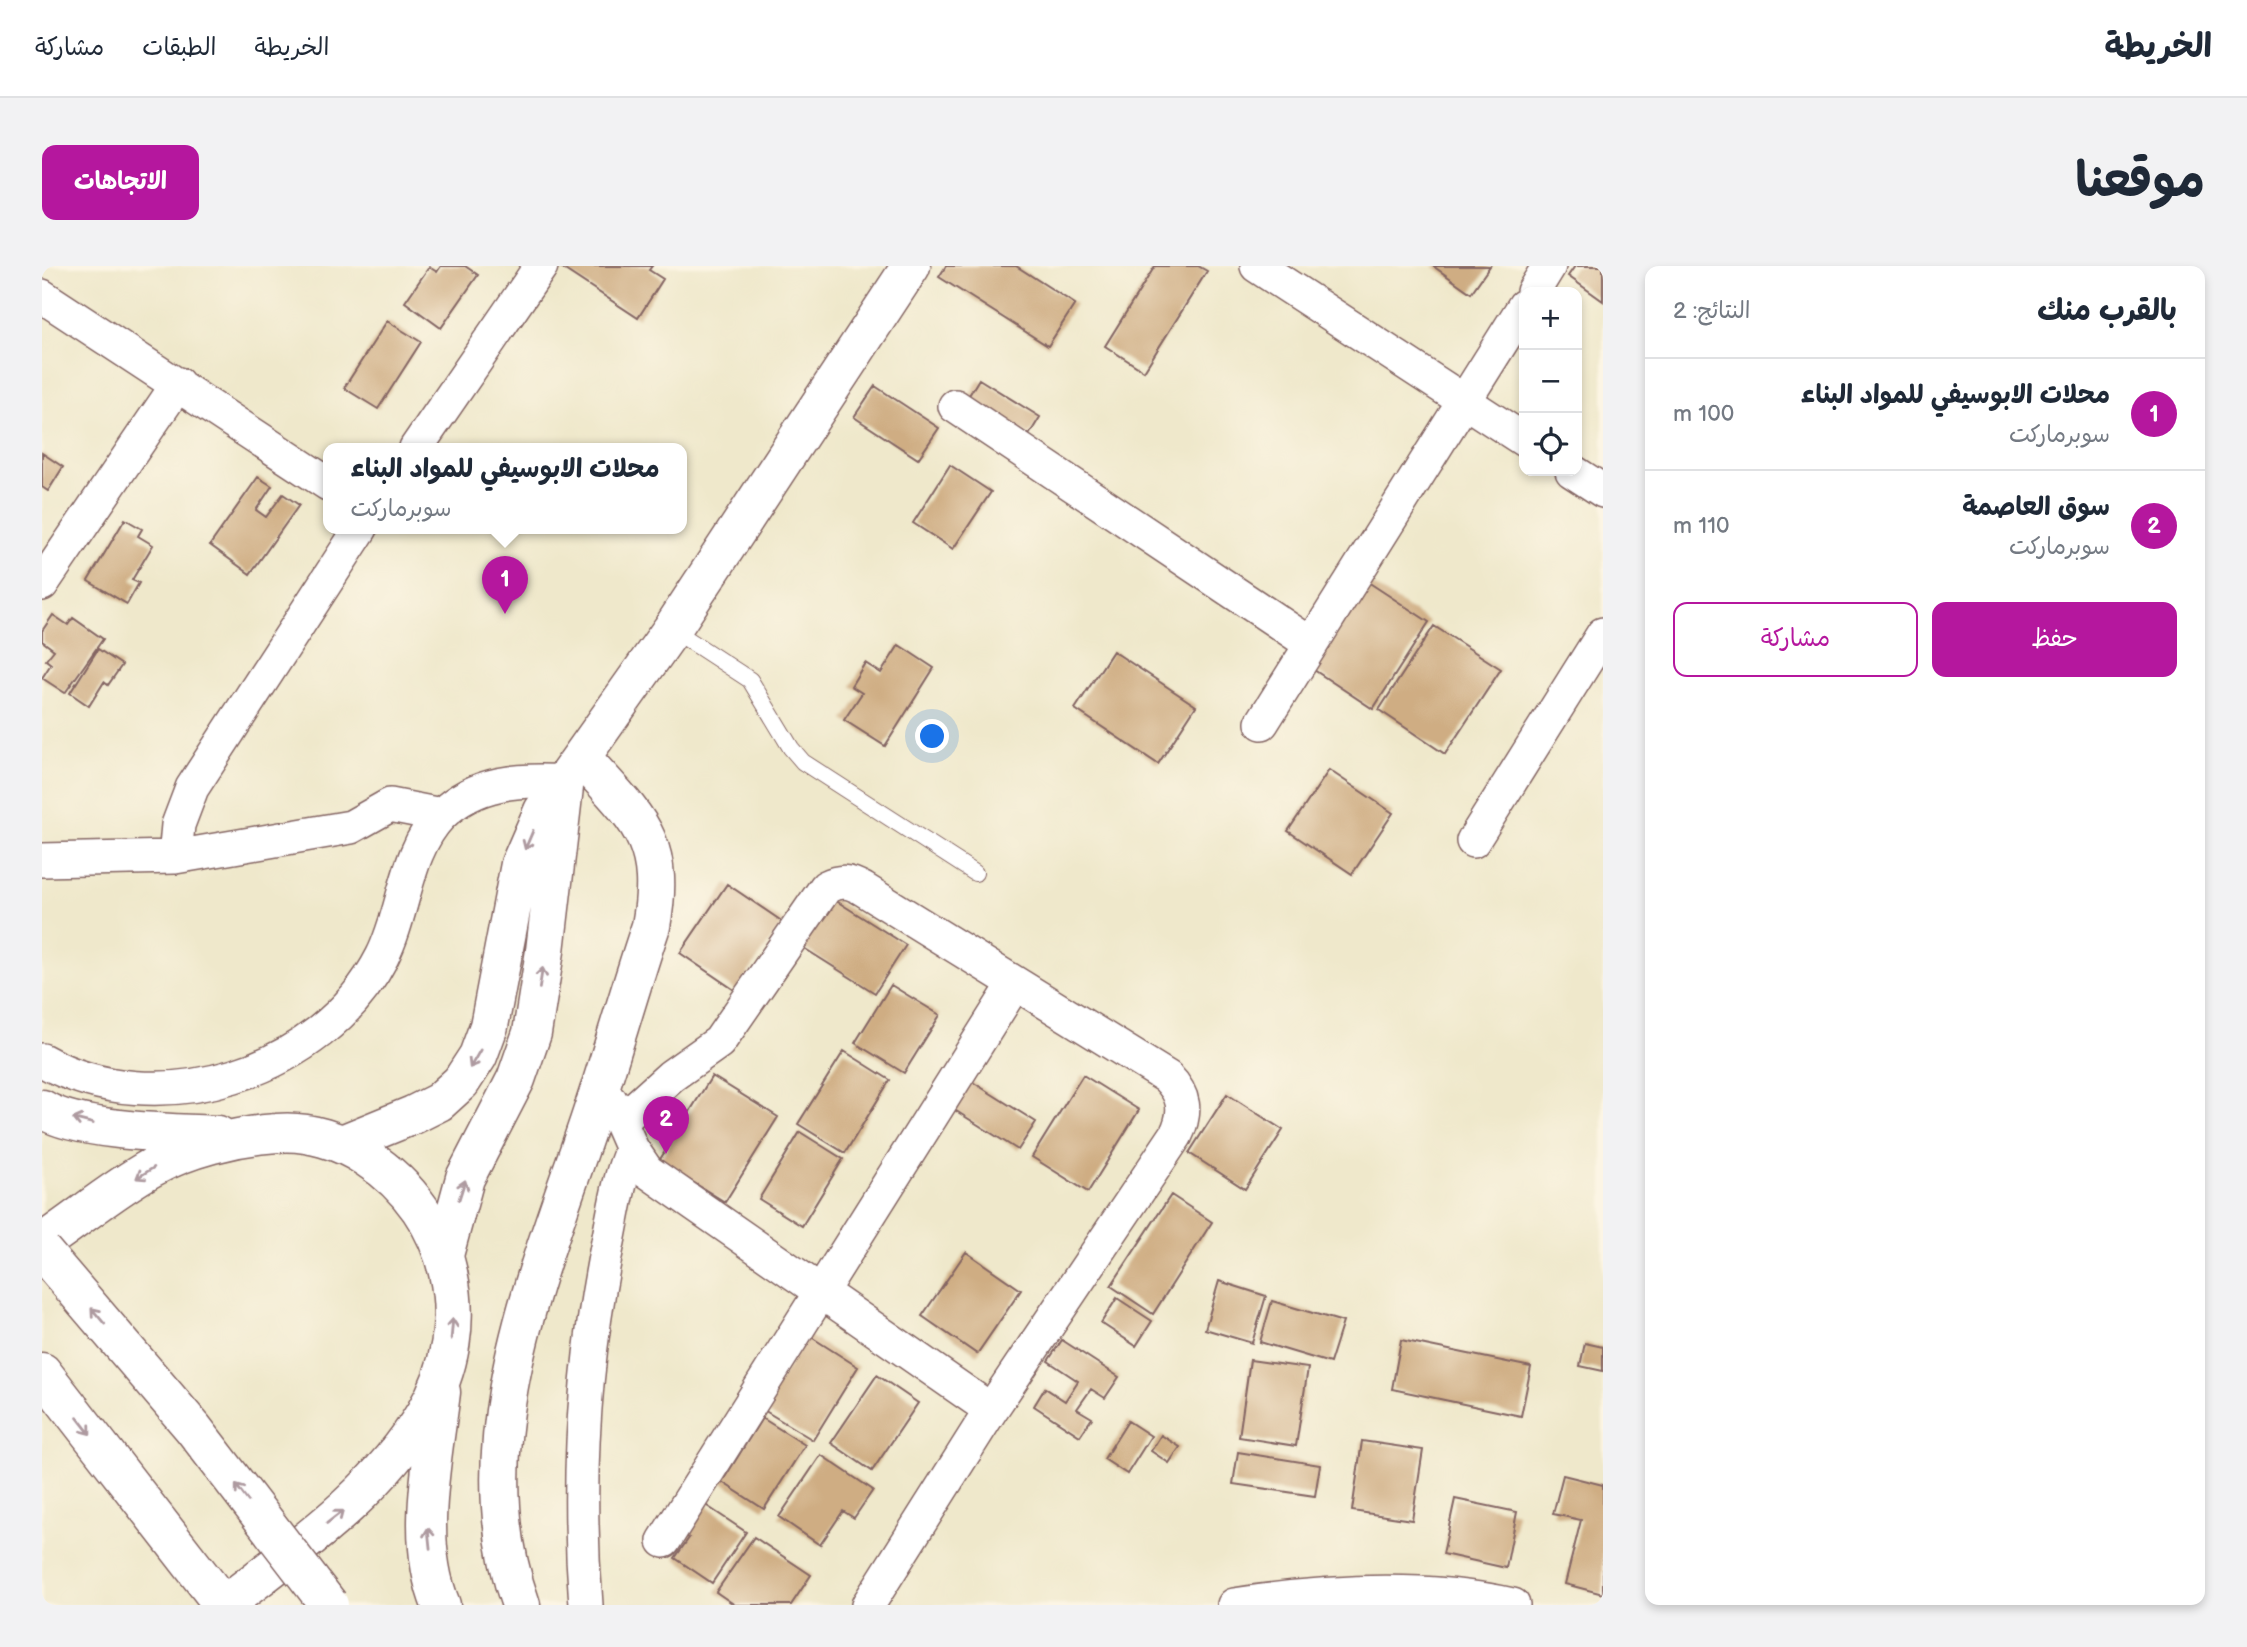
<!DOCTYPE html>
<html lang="ar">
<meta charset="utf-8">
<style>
body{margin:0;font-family:"Balsamiq Sans","Playpen Sans Arabic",sans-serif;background:#f2f2f3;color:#1f2937;direction:rtl}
.controls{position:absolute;right:21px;top:21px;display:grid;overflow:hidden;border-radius:14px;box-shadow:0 4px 10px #0003}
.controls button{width:63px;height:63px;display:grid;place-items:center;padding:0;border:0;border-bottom:2px solid #e0e1e3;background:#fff;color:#1f2937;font:35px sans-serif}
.you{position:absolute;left:891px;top:471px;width:24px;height:24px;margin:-18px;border:5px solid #fff;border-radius:50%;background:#1a73e8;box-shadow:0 0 0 10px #1a73e833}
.badge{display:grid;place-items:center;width:46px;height:46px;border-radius:50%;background:#b5179e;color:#fff;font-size:23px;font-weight:700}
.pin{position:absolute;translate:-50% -58px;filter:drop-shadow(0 2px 4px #0008)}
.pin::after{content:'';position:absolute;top:37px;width:24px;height:21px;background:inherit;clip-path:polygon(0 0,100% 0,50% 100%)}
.popup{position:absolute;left:281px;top:177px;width:364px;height:91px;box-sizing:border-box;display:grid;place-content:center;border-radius:14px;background:#fff;filter:drop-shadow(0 2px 5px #0005);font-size:23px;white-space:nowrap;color:#747a83}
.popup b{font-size:26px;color:#1f2937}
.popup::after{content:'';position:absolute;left:50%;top:100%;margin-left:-14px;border:14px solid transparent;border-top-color:#fff}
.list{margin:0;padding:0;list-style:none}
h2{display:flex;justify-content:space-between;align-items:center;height:91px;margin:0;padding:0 28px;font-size:30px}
h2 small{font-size:23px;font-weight:400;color:#747a83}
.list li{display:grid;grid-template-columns:46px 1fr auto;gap:21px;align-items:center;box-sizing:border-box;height:112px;padding:0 28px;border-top:2px solid #e0e1e3}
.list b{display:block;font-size:26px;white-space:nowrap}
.list p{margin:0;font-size:23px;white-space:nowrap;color:#747a83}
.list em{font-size:23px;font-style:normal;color:#747a83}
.actions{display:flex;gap:14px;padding:21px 28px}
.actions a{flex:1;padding:16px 0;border:2px solid #b5179e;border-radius:14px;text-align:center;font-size:24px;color:#b5179e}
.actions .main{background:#b5179e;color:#fff}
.icon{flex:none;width:38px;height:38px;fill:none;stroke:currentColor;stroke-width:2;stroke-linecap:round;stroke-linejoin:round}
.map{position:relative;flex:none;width:1561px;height:1339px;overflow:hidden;direction:ltr;border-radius:14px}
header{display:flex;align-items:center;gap:42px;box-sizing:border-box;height:98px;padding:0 35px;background:#fff;border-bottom:2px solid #e0e1e3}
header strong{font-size:33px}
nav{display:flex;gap:38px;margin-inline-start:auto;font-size:24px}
.intro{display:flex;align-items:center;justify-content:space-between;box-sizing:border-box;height:168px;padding:0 42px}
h1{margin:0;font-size:49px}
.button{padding:18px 32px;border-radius:14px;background:#b5179e;color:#fff;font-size:24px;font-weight:700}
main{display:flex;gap:42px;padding:0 42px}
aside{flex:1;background:#fff;border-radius:14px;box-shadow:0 4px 10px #0003}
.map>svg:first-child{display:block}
</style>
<header>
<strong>الخريطة</strong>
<nav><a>الخريطة</a><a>الطبقات</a><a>مشاركة</a></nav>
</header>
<div class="intro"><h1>موقعنا</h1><a class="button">الاتجاهات</a></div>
<main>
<aside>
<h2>بالقرب منك<small>النتائج: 2</small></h2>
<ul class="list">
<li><span class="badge">1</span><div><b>محلات الابوسيفي للمواد البناء</b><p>سوبرماركت</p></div><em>100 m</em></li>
<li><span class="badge">2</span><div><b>سوق العاصمة</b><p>سوبرماركت</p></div><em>110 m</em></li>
</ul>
<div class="actions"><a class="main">حفظ</a><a>مشاركة</a></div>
</aside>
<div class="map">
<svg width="1561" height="1339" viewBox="0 0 1561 1339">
<rect width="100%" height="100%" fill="#fcf5e5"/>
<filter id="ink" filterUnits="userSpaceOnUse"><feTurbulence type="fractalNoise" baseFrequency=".0143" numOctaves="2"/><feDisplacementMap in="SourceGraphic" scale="14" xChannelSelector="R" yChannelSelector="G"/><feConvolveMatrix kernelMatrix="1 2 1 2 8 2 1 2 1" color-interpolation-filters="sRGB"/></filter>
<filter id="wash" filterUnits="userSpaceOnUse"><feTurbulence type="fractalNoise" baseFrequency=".00686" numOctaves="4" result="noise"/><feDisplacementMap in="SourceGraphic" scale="28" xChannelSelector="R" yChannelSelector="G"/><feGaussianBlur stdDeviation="1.57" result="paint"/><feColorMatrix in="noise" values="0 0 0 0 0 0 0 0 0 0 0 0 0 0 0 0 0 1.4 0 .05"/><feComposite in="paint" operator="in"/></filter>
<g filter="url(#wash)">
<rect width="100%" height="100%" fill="#efe8cb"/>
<g id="blocks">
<path fill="#cfad83" d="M399,0H423L436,9L399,62L363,36L387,1L395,6Z
M517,0H610L607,4L621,13L596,52Z
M904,0H974L1033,38L1006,80L897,11Z
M1113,0H1156L1165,5L1102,105L1063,80Z
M1391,0H1448L1429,27Z
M1533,0H1561V35L1526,10Z
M345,55L379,76L336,143L302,122Z
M937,113L998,151L987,169L926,131Z
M833,120L897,162L876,193L812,151Z
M0,187L21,201L6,225L0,221Z
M908,199L949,226L911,283L871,257Z
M216,211L230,220L214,244L224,251L241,228L257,239L208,308L168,279Z
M83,253L100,263L96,270L111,279L90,314L97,317L85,338L46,315Z
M1323,314L1387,356L1331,443L1266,400Z
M11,349L26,359L31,352L61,373L23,427L0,412L9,398L4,394L12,384L0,375V365Z
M1392,360L1459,403L1403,488L1337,444Z
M857,379L892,402L843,480L802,454L820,427L809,420L823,397L839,407Z
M56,383L80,399L66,419L62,416L47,440L28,427Z
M1071,385L1154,440L1116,498L1033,443Z
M1287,504L1351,547L1310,608L1246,565Z
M685,618L741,656L694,725L638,687Z
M788,631L864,679L833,727L757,679Z
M849,719L898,749L862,807L813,777Z
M802,785L848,814L803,887L756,858Z
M1041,809L1097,844L1046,926L990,891Z
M670,810L736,851L683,936L617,895Z
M929,815L994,856L976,884L911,843Z
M1185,828L1241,864L1203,923L1147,887Z
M758,866L801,893L760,960L717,933Z
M1129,929L1170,956L1111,1048L1069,1020Z
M924,986L979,1024L935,1088L880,1050Z
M1177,1015L1224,1030L1210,1077L1163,1063Z
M1075,1032L1110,1055L1094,1080L1059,1057Z
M1230,1035L1301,1056L1288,1097L1218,1076Z
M766,1069L816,1101L771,1174L720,1143Z
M1020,1074L1077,1111L1063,1132L1049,1123L1035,1143L1050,1152L1038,1170L992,1140L1003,1122L1023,1135L1036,1115L1006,1095Z
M1359,1074L1489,1101L1479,1150L1350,1123Z
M1543,1077L1561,1081V1105L1538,1100Z
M1208,1094L1266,1102L1254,1180L1197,1171Z
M835,1109L876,1137L830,1205L789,1177Z
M720,1152L763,1179L722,1243L680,1216Z
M1086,1155L1109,1170L1085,1208L1062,1193Z
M1119,1169L1138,1181L1127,1197L1109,1185Z
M1320,1175L1381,1184L1370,1254L1310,1245Z
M1196,1186L1278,1199L1273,1230L1191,1218Z
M779,1189L831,1224L812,1252L801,1245L778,1279L737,1251Z
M1521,1209L1561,1219V1328L1523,1318L1539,1254L1511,1248Z
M653,1232L704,1266L670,1317L633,1292L647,1272L633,1263Z
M1413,1233L1475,1246L1464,1302L1401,1288Z
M712,1271L769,1309L749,1339H693L674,1326Z"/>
</g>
</g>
<g filter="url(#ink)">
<use href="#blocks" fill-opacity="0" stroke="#846563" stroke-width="2"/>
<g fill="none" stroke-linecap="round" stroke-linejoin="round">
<defs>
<path id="lane" d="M630,363L708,414L749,482L761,496L933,607"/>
<path id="street" d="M1215,0L1482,174
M1491,26L1507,0
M0,30L286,218
M913,140L1269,378
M374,182L499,0
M1530,205L1561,225
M0,318L136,118
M1220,457L1482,40
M1431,575L1561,368
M133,591L136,559L150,522L319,262
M0,594L133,591L309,561L348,539L399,549
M0,794C115,859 281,807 340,691C363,646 363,586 399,549C434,515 478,513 523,516
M569,835L590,883L605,905L949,1144
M579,855L629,810L677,776L784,621C799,614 807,615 821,623L1125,811C1143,829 1145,846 1134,869L949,1144L826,1339
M622,1275L972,719
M544,1339C534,1217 542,1091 567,971C573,941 577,911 590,883
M1192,1339C1282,1325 1381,1319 1471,1339"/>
<path id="secondary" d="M300,878L371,849L397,836L419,816L436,790L447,760L478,598L501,545L630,363L869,0
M402,989L423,912L474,813L490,767L503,685L522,521
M479,1339C421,1179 496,1007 547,856C569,791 587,725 609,660C625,573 594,552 540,492"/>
<path id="primary" d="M0,843C36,866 132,867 176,869
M0,977C36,953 71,923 109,902C145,882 193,870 235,867C265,864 300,875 325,892C411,947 436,1059 383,1147C335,1228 255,1282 182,1339
M399,1339C372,1274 391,1194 399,1126"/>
<path id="highway" d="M0,1106L181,1339"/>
</defs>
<use href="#lane" stroke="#846563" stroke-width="18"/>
<use href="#street" stroke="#846563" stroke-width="36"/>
<use href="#secondary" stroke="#846563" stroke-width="41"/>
<use href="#primary" stroke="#846563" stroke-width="41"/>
<use href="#highway" stroke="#846563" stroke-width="41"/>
<use href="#lane" stroke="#fff" stroke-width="16"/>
<use href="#street" stroke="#fff" stroke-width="33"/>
<use href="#secondary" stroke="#fff" stroke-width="38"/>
<use href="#primary" stroke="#fff" stroke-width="38"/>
<use href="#highway" stroke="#fff" stroke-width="38"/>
<defs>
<path id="highway-bridge" d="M0,985L151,1162L287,1339"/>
</defs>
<use href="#highway-bridge" stroke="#846563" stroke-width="41" stroke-linecap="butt"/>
<use href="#highway-bridge" stroke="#fff" stroke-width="38"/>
</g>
<defs><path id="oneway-shaft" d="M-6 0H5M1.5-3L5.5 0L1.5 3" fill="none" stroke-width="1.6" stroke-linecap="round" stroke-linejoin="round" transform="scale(1.75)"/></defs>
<g stroke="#ae9aa0">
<use href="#oneway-shaft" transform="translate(487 574) rotate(113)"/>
<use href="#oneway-shaft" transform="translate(499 712) rotate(-81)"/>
<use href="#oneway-shaft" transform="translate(433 793) rotate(120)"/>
<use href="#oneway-shaft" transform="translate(41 855) rotate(-166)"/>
<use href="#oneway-shaft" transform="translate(103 907) rotate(148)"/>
<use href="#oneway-shaft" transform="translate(420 924) rotate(-72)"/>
<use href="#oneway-shaft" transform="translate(56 1050) rotate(-130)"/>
<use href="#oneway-shaft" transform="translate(410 1063) rotate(-85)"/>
<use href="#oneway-shaft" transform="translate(42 1160) rotate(52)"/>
<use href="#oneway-shaft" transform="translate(200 1227) rotate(-127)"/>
<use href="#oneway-shaft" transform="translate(293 1251) rotate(-38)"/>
<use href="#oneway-shaft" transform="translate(387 1272) rotate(-96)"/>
</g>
</g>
</svg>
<div class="controls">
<button>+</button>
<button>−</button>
<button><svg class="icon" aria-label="locate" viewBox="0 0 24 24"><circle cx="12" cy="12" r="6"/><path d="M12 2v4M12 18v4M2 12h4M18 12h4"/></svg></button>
</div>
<div class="you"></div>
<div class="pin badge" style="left:463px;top:348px">1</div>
<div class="popup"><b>محلات الابوسيفي للمواد البناء</b>سوبرماركت</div>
<div class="pin badge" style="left:624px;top:888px">2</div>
</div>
</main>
